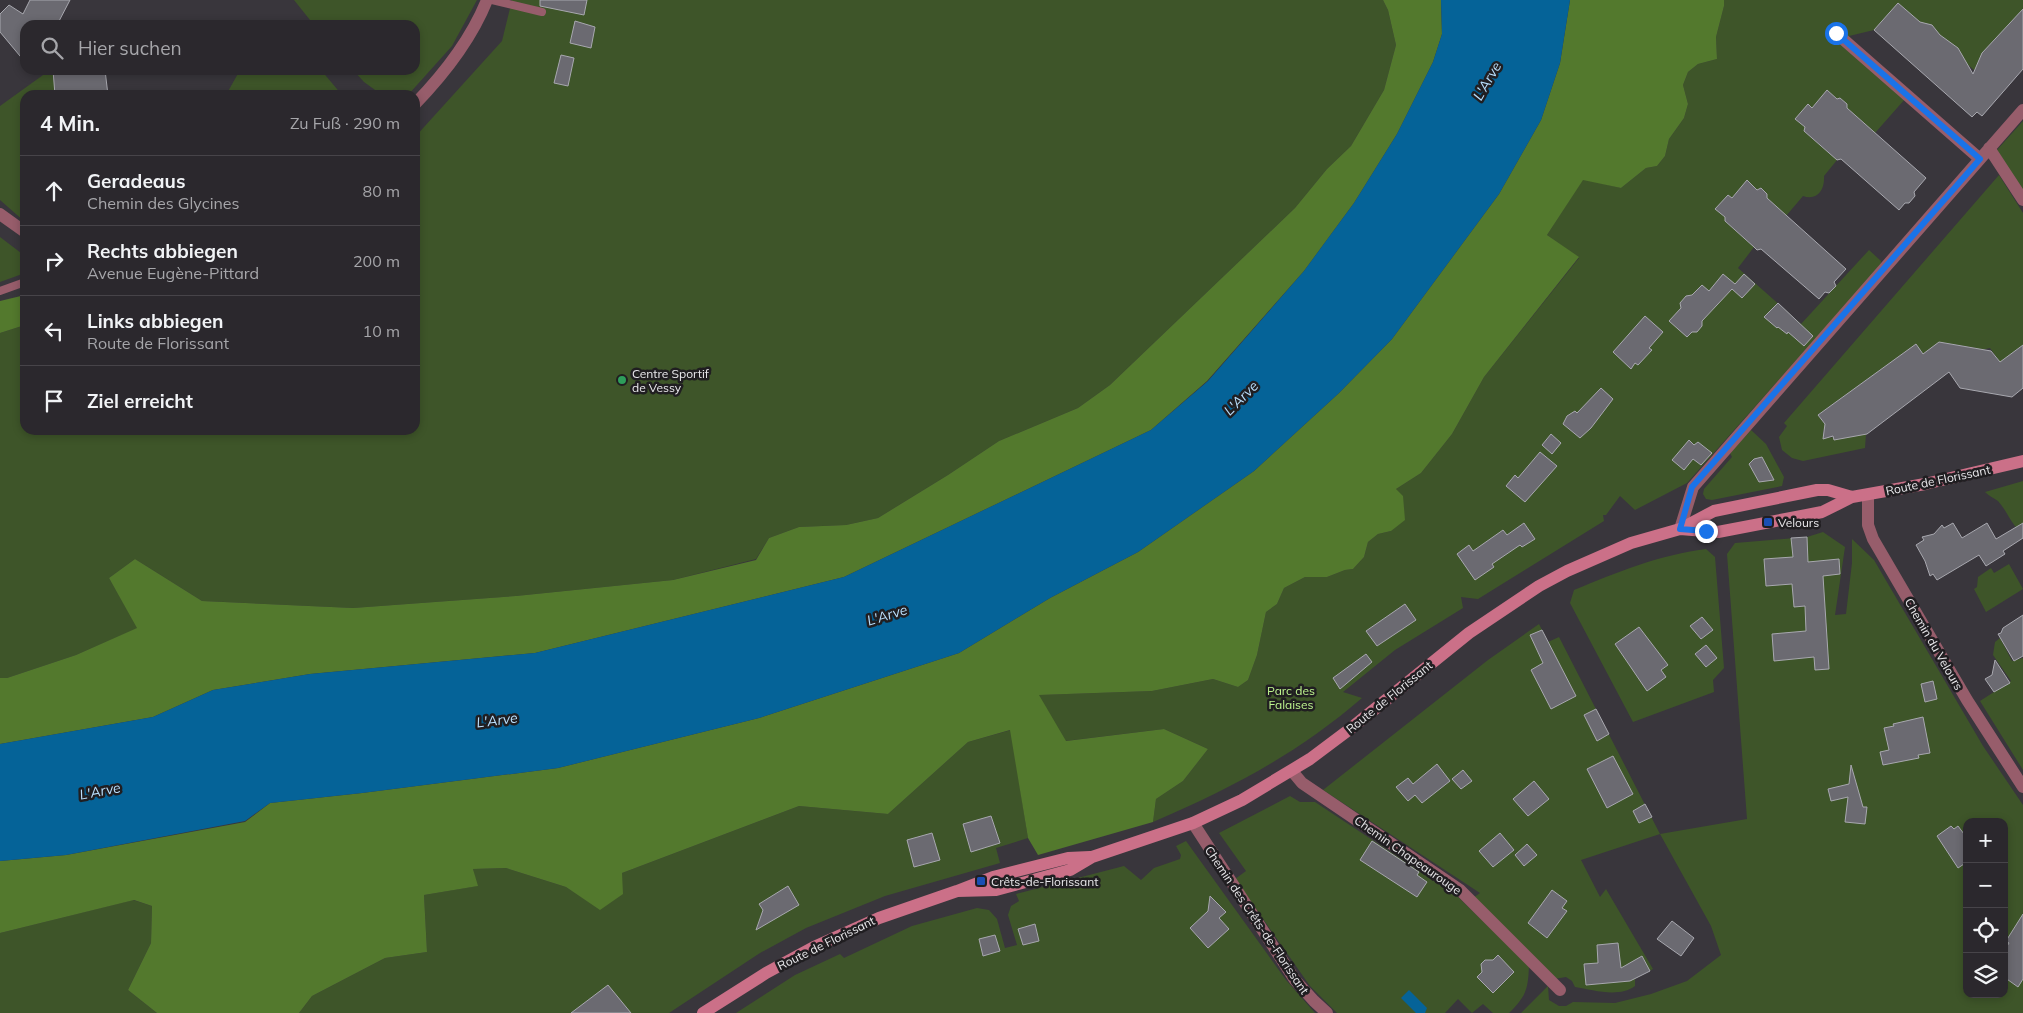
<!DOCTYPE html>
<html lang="de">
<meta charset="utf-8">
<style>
body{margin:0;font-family:Mulish,sans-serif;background:#333035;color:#f1f3f6}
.controls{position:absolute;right:15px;bottom:15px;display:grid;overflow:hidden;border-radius:10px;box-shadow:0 2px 8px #0003}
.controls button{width:45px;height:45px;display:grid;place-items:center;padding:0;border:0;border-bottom:1px solid #474449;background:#2b282d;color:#f1f3f6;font:25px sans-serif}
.stop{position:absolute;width:15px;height:15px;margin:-11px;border:4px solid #1a73e8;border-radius:50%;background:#fff}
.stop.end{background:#1a73e8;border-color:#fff;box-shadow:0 1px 5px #0008}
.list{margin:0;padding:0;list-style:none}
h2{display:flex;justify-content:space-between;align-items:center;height:65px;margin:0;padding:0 20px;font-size:21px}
h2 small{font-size:16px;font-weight:400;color:#a6a6aa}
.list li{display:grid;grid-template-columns:32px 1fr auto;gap:15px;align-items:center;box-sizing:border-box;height:70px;padding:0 20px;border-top:1px solid #474449}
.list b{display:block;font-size:19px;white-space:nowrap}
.list p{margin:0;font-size:16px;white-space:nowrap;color:#a6a6aa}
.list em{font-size:16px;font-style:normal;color:#a6a6aa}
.icon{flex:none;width:28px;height:28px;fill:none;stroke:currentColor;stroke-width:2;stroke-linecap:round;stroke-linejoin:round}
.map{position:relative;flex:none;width:2023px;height:1013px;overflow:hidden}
.search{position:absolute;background:#2b282d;box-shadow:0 2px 8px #0003;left:20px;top:20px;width:400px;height:55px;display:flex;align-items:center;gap:12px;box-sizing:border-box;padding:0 18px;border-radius:15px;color:#a6a6aa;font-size:19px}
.panel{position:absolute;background:#2b282d;box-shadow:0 2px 8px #0003;left:20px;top:90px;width:400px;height:345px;border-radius:15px}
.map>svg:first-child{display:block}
</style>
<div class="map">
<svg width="2023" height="1013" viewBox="0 0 2023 1013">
<rect width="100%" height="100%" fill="#39363c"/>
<path fill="#3e5529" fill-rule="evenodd" d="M294,0H477L452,46L408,95H382L364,82L353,70H415V25H314Z
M512,0H1383L1388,10L1396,45L1384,90L1351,146L1327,169L1295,208L1110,385L1078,408L999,441L948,475L878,518L846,525L799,527L769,538L756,559L673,580L516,596L353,608L202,601L135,559L109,578L138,628L76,655L7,678H0V333L25,325V430H415V137L502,41Z
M1724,0H2023V15L1974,70L1898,3L1874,30L1849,36L1905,99L1875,133L1847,108V104L1840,98L1837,99L1827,90L1812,108L1808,105L1795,119L1805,127L1804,131L1837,160L1824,176C1825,190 1817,201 1803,196L1786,216L1767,198V194L1761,188L1757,190L1747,181L1732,198L1728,195L1716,209L1725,217V221L1754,247L1738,268L1801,324L1869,250L1881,261V265L1687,483L1635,510L1620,496L1606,515H1603L1604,521L1478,599L1461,597L1463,608L1395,650L1343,692L1362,698C1297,754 1232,788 1153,822L1156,799L1183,781L1208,749L1164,729L1065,741L1038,695L1152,691L1213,679L1238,687L1248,680L1257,655L1266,612L1277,604L1284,588L1305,577H1327L1345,570L1353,569L1364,557L1368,542L1378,534L1391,531L1404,512L1403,505L1396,489L1421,473L1452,434L1484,377L1579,258L1547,235L1583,179L1621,188L1646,168L1657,166L1665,156L1669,139L1684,118L1688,104L1683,85L1688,72L1698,64L1717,59L1716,37L1724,6Z
M50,70H53L55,95H25V222L0,200V106Z
M240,70H321L342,95H226Z
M2023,121V192L1997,150Z
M1999,175L2023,213V345L2002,365L1990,348L1976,351V348L1939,342L1923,354L1916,344L1818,415L1827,427L1824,429L1823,433L1827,438L1866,434L1865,448L1803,461L1792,458L1782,450L1779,437L1787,426L1784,423Z
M0,237L25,256V273L0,282Z
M1751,430L1766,444L1784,477L1782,486L1712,500L1706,499L1703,494L1704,489L1732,457L1730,453Z
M2023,481V534C2011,525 2008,512 1998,501C1994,498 1989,496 1985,492Z
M1823,532L1845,547L1835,615L1846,614L1852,563V539L1874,560L1983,746L2023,805V1013H1521L1548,986L1549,1000L1559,1006H1566L1573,1002L1615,1003L1651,994L1687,981L1721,955L1711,926L1660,834L1581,860L1600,897L1606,889L1653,969L1635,978V986C1619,998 1593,990 1575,987L1572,981L1566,977L1554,979L1473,898L1480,893L1323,790L1488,660L1539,624L1548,642L1559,637L1660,834L1747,819L1727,554L1735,543L1807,537ZM1967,822H2004V994H1967Z
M1706,549L1715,557L1724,668L1713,680L1714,692L1633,722L1570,603L1574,590C1618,572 1659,555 1706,549Z
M2009,564L2023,589L1986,612L1974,589L1977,587L1978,577L1991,568L1994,573Z
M2000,638L2012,661L2023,658V770L1980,701L2011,681L1993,655L1995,642Z
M1011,730L1028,838L996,848L1000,863L885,896L806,928L760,953L669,1013H299L312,996L385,958L427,952L424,895L477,886L473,869L506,868L566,887L600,909L622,873L799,806L888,814L968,742Z
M1290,796L1300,802H1315L1457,896L1529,966C1528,990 1526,996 1509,1013H1493L1483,1004L1472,1013L1458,999L1445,1013H1337L1310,986L1235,879L1246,871L1219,833Z
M1186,841L1286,980L1315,1013H736L795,975L840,954L844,958L912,926L977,908L989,910L997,919L1005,948L1017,945L1008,915L1011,906L1019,901L1016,894L1124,866L1141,880L1154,868L1180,859L1181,855L1176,846Z
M133,900L152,906L151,943L128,990L157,1013H0V933Z"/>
<path fill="#53792d" d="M1383,0H1441L1442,34L1433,62L1397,134L1354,203L1304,271L1207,381L1151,430L844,577L535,653L310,674L213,690L153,717L0,744V678H7L76,655L137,628L109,578L135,559L202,601L353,608L516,596L673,580L756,560L769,538L799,527L846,525L878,518L948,475L999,441L1078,408L1110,385L1295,208L1327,169L1351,146L1384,90L1396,45L1388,10Z
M1570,0H1724V6L1716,37L1717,59L1698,64L1688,72L1683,85L1688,104L1684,118L1669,139L1665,156L1657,166L1646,168L1621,188L1583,180L1547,235L1579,257L1484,377L1452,434L1421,473L1396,489L1403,496L1405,520L1391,531L1378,534L1368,542L1364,557L1353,569L1345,570L1327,577H1305L1284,588L1277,604L1266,612L1257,655L1248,680L1238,687L1213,679L1152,691L1039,695L1066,741L1164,729L1208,749L1183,781L1156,799L1153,822L1038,855L1028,838L1010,730L968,742L888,814L799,806L622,873L623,894L600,910L566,887L506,868L473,869L478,886L424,895L427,952L385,958L312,996L299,1013H157L128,990L151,943L152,906L134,900L0,933V861L66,855L245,822L270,803L362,793L558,768L759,718L959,653L1050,598L1138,552L1254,471L1339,393L1392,339L1499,194L1541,120L1560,63Z
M25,295V325L0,333V301Z"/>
<path fill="#056398" d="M1441,0H1570L1560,63L1541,120L1499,194L1392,339L1339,393L1254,471L1138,552L1050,598L959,653L759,718L558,768L362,793L270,803L245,821L66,855L0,861V744L153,717L213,690L310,674L535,653L844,577L1151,430L1208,381L1304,271L1354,203L1397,134L1433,62L1442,34Z
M1409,990L1427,1008L1425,1013H1416L1401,998Z"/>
<path fill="#6b6a71" stroke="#a8a8af" d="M30,0H70L57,25H25V62L0,32V14L9,5L23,14Z
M540,0H587L584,15L540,6Z
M1898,3L1920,22L1932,25L1940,35L1958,48L1973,74L1982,53L2023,9V69L1982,116L1977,112L1972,117L1874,30Z
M575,21L595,27L591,48L570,43Z
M561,55L574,58L568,86L554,83Z
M53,70H105L108,95H55Z
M1827,90L1837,99L1840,98L1847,104V108L1926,178L1914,192L1915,196L1909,203H1905L1899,210L1841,159L1837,160L1804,131L1805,127L1795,119L1808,104L1812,108Z
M1747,180L1757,190L1761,188L1767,194V198L1846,269L1834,282L1836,286L1829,293L1825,292L1819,299L1761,249L1757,250L1754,247L1725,221V217L1715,209L1728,195L1732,198Z
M1723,274L1735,284L1744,274L1755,284L1742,298L1732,289L1702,321V326L1697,332H1692L1687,337L1669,321L1681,308L1680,303L1686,296L1692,295L1702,285L1709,291Z
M1778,303L1813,336L1804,346L1788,332L1787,334L1778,327L1777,328L1764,317Z
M1645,316L1663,332L1649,348L1652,350L1638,365L1635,363L1631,369L1613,352Z
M1939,342L1991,351L2000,362L2023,345V388L2012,397L1960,388L1949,372L1867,434L1834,440L1833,436L1823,439L1825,424L1818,415L1916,344L1923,354Z
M1601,388L1613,399L1591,428L1580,438L1563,424L1567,416L1575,411L1577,413Z
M1551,434L1561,443L1552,454L1542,445Z
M1689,440L1694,445L1698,442L1712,453L1701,465L1693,459L1684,470L1672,460Z
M1540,452L1557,466L1525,502L1506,486L1515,475L1518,478Z
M1762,457L1774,480L1759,482L1749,464L1754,459Z
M1524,523L1535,539L1522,547L1520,545L1492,564L1494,567L1475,580L1457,554L1469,545L1473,551L1503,530L1507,535Z
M1953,523L1962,538L1987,523L1996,539L2023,523V538L2003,551L2005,554L1986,566L1979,555L1937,580L1933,574L1930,576L1925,561L1916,545L1924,540L1922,537L1934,534L1942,525L1944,528Z
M1807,537L1808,562L1839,559L1840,574L1823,576L1829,669L1815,670L1814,657L1774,661L1772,634L1806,631L1805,606L1794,607L1792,584L1766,586L1764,559L1793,557L1791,538Z
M1405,604L1416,620L1377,646L1366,631Z
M2023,615V656L2014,661L1998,634L2001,633L2003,628Z
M1702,617L1713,630L1701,639L1690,626Z
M1639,627L1668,665L1661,670L1666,677L1647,691L1615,644Z
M1542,630L1576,696L1551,709L1531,670L1543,663L1530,635Z
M1706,645L1717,658L1706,667L1695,654Z
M1366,654L1372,662L1340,689L1333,678Z
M1995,660L2010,683L1994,692L1985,679L1992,675Z
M1933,681L1937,699L1925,702L1921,684Z
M1596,709L1609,734L1597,741L1584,715Z
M1923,717L1930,753L1918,755L1919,758L1883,765L1880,752L1889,750L1884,728L1894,726L1893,724Z
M1613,756L1633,794L1607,808L1587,769Z
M1437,764L1450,781L1422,803L1415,795L1408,801L1396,787L1408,778L1413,784Z
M1851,765L1863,807H1867L1865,824L1845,822L1848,797L1831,801L1828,789L1849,784Z
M1463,770L1472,781L1461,789L1452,779Z
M1534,781L1549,799L1528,816L1513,799Z
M1645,804L1652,817L1639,823L1633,811Z
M991,816L1000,843L971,852L963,824Z
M1951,826L1954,829L1958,826L1967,838V862L1958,868L1937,836Z
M932,833L940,860L914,867L907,840Z
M1500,833L1514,850L1493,867L1479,851Z
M1372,841L1419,872L1417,875L1427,882L1417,897L1360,860Z
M1527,844L1537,855L1524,866L1515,855Z
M788,886L799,905L756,930L763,910L759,904Z
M1552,890L1567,901L1562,908L1567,911L1547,938L1528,923Z
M1210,896L1226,912L1219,918L1229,929L1208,948L1190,928L1208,911Z
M2023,914V979L2018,987L2004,977V951L2009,943L2006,941Z
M1672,921L1694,938L1681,956L1657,939Z
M1035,924L1039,941L1023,945L1018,929Z
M995,935L1000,951L983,956L979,939Z
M1618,943L1621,968L1642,956L1650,971L1630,981L1586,985L1584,964L1598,963L1597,945Z
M1498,955L1514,972L1493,993L1477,977L1482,972L1481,964L1485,960H1493Z
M608,985L631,1013H571Z"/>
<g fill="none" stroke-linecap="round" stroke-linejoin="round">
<path stroke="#975d6b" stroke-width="8" d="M492,0L542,12
M0,291L25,282"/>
<path stroke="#975d6b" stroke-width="12" d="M1836,33L1980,159
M1989,148L2023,200
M1868,495V525L1873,539L1967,700L2023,787
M1680,529L1693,487L2023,110
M1292,771L1302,783L1460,890L1560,990
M1193,823L1295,980L1314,1001L1327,1013"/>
<path stroke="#975d6b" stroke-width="12" d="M415,104C445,73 471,40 487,0
M0,214L25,232"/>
<path stroke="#cb7088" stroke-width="12" d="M1680,529L1718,532L1822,512L1852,497L1925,484L2023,461
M957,891L996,890L1070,870L1092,857L1193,823L1242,800L1310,759L1350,729L1469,633L1539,586L1567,571L1631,543L1680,529L1714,511L1817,490H1828L1852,497
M703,1013L766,973L814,947L879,918L957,891L993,877L1068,858L1090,857"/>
</g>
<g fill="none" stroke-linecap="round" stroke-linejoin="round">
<path stroke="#1a73e8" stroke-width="6" d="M1706,531L1680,529L1692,487L1980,159L1836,33"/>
</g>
<circle fill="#2e9e5b" stroke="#201e21" stroke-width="2" cx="622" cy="380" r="5"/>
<g fill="#1a4fb4" stroke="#201e21" stroke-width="2">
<rect x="1763" y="517" width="10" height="10" rx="2.5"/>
<rect x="976" y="876" width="10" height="10" rx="2.5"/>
</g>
<g text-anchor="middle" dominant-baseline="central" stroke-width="5" stroke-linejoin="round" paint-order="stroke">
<g font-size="12" fill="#e9e8eb" stroke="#201e21" text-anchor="start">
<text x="632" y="373">Centre Sportif<tspan x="632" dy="14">de Vessy</tspan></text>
<text x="1778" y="522">Velours</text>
<text x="991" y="881">Crêts-de-Florissant</text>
</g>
<g font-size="12" fill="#e9e8eb" stroke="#201e21">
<text transform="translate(1938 480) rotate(-12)">Route de Florissant</text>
<text transform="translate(1934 644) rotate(60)">Chemin du Velours</text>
<text transform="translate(1389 697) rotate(-39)">Route de Florissant</text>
<text transform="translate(1408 855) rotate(35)">Chemin Chapeaurouge</text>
<text transform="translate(1257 920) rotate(56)">Chemin des Crêts-de-Florissant</text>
<text transform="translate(826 943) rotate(-26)">Route de Florissant</text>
</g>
<g font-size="12" fill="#bef58e" stroke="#201e21">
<text x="1291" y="690">Parc des<tspan x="1291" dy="14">Falaises</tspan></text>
</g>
<g font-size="14" font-style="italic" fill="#b9dffd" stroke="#201e21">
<text transform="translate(1487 81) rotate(-60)">L'Arve</text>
<text transform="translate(1241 398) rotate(-45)">L'Arve</text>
<text transform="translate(887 615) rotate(-17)">L'Arve</text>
<text transform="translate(497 720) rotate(-7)">L'Arve</text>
<text transform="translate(100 791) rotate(-11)">L'Arve</text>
</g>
</g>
</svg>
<div class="controls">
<button>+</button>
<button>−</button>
<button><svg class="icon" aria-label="locate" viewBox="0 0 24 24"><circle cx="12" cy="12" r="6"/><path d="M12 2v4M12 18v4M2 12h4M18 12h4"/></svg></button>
<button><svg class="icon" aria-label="layers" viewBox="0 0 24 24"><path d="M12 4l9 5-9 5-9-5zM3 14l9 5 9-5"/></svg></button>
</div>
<div class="stop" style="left:1836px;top:33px"></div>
<div class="stop end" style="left:1706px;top:531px"></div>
<div class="search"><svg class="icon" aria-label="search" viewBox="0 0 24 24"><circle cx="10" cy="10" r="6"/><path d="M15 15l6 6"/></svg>Hier suchen</div>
<section class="panel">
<h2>4 Min.<small>Zu Fuß · 290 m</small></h2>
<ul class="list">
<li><svg class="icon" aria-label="ahead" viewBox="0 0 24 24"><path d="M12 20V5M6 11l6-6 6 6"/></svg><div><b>Geradeaus</b><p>Chemin des Glycines</p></div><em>80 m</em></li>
<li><svg class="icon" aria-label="right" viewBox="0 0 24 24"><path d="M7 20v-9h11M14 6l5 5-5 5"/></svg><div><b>Rechts abbiegen</b><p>Avenue Eugène-Pittard</p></div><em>200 m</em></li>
<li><svg class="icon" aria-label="left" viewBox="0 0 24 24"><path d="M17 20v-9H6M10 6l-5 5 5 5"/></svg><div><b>Links abbiegen</b><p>Route de Florissant</p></div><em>10 m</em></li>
<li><svg class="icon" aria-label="arrive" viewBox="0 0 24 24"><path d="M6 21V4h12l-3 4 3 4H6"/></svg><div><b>Ziel erreicht</b></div></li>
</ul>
</section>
</div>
